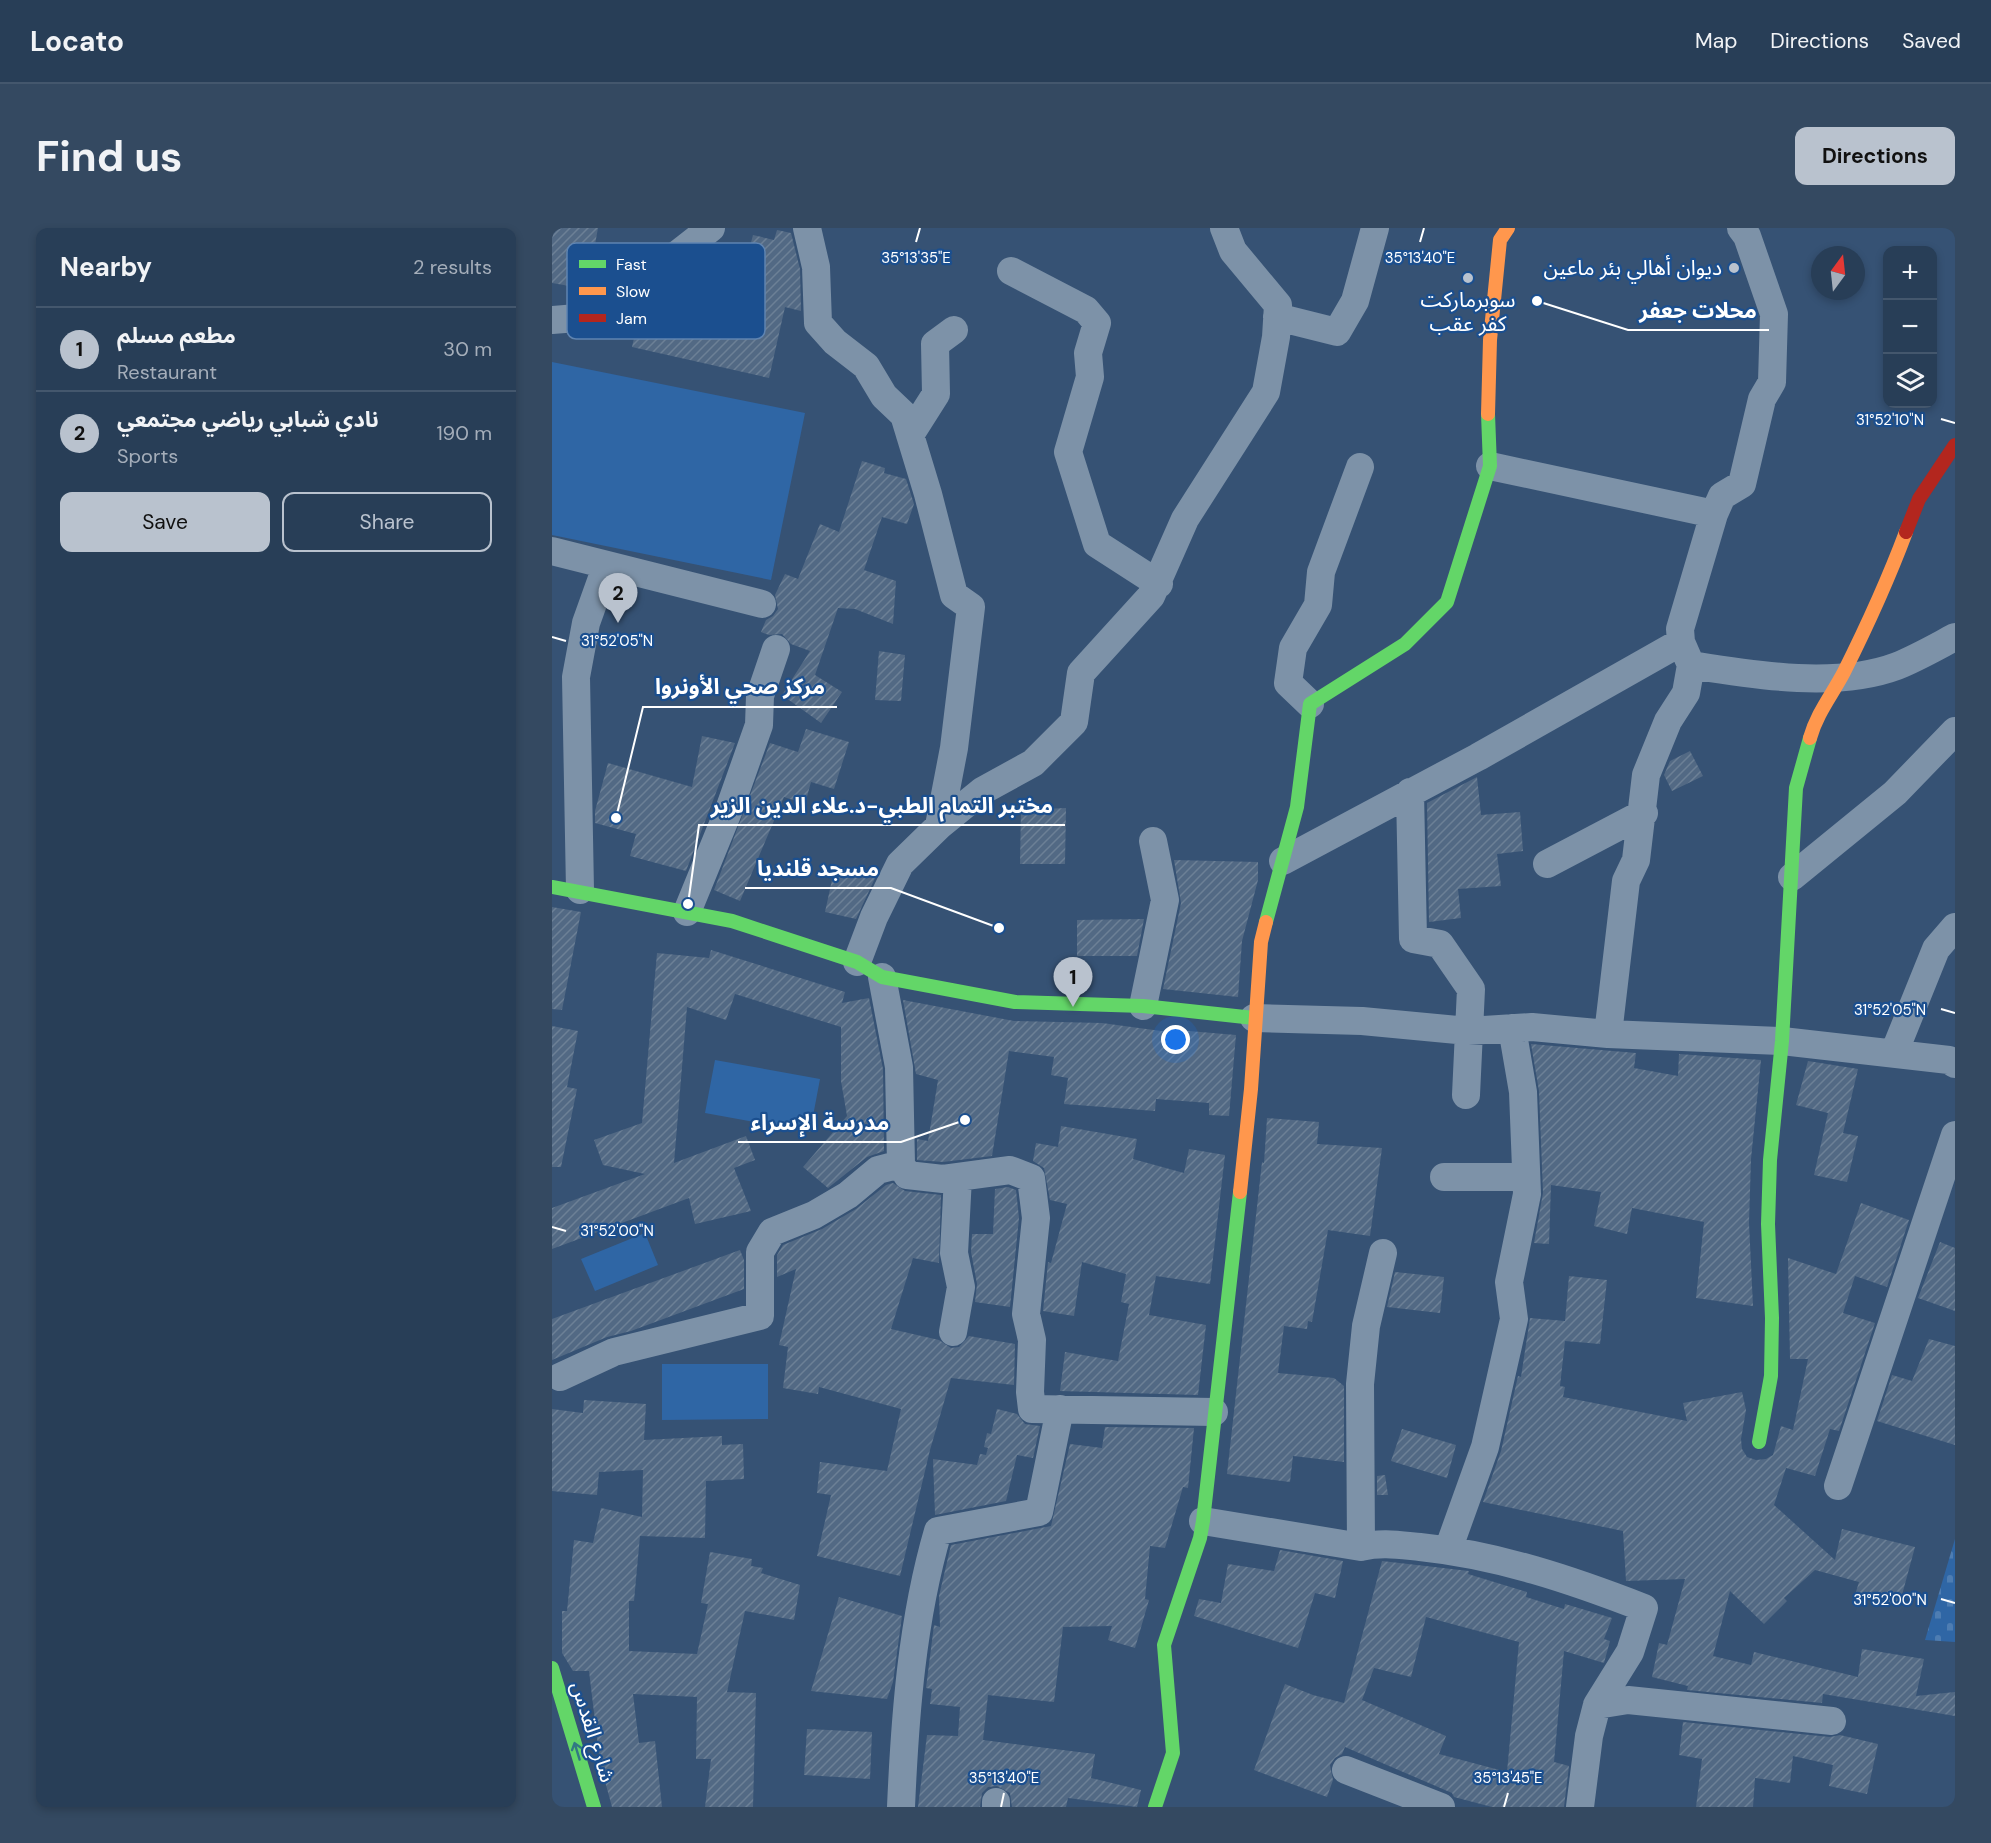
<!DOCTYPE html>
<meta charset="utf-8">
<style>
body{margin:0;font-family:"DM Sans","Noto Sans Arabic",sans-serif;background:#344961;color:#f1f3f6}
.controls{position:absolute;right:18px;top:18px;display:grid;overflow:hidden;border-radius:12px;box-shadow:0 3px 9px #0003}
.controls button{width:54px;height:54px;display:grid;place-items:center;padding:0;border:0;border-bottom:2px solid #44576d;background:#283e57;color:#f1f3f6;font:30px sans-serif}
.compass{position:absolute;left:1259px;top:18px;width:54px;height:54px;border-radius:50%;background:#283e57;box-shadow:0 3px 9px #0003;rotate:15deg}
.you{position:absolute;left:624px;top:812px;width:21px;height:21px;margin:-15px;border:4px solid #fff;border-radius:50%;background:#1a73e8;box-shadow:0 0 0 9px #1a73e833}
.badge{display:grid;place-items:center;width:39px;height:39px;border-radius:50%;background:#b9c2ce;color:#111;font-size:20px;font-weight:700}
.pin{position:absolute;translate:-50% -50px;filter:drop-shadow(0 2px 3px #0008)}
.pin::after{content:'';position:absolute;top:32px;width:21px;height:18px;background:inherit;clip-path:polygon(0 0,100% 0,50% 100%)}
.list{margin:0;padding:0;list-style:none}
h2{display:flex;justify-content:space-between;align-items:center;height:78px;margin:0;padding:0 24px;font-size:26px}
h2 small{font-size:20px;font-weight:400;color:#a5aeba}
.list li{display:grid;grid-template-columns:39px 1fr auto;gap:18px;align-items:center;box-sizing:border-box;height:84px;padding:0 24px;border-top:2px solid #44576d}
.list b{display:block;font-size:22px;white-space:nowrap}
.list p{margin:0;font-size:20px;white-space:nowrap;color:#a5aeba}
.list em{font-size:20px;font-style:normal;color:#a5aeba}
.actions{display:flex;gap:12px;padding:18px 24px}
.actions a{flex:1;padding:14px 0;border:2px solid #b9c2ce;border-radius:12px;text-align:center;font-size:21px;color:#b9c2ce}
.actions .main{background:#b9c2ce;color:#111}
.icon{flex:none;width:33px;height:33px;fill:none;stroke:currentColor;stroke-width:2;stroke-linecap:round;stroke-linejoin:round}
.map{position:relative;flex:none;width:1403px;height:1579px;overflow:hidden;border-radius:12px}
header{display:flex;align-items:center;gap:36px;box-sizing:border-box;height:84px;padding:0 30px;background:#283e57;border-bottom:2px solid #44576d}
header strong{font-size:28px}
nav{display:flex;gap:33px;margin-inline-start:auto;font-size:21px}
.intro{display:flex;align-items:center;justify-content:space-between;box-sizing:border-box;height:144px;padding:0 36px}
h1{margin:0;font-size:42px}
.button{padding:15px 27px;border-radius:12px;background:#b9c2ce;color:#111;font-size:21px;font-weight:700}
main{display:flex;gap:36px;padding:0 36px}
aside{flex:1;background:#283e57;border-radius:12px;box-shadow:0 3px 9px #0003}
.map>svg:first-child{display:block}
</style>
<header>
<strong>Locato</strong>
<nav><a>Map</a><a>Directions</a><a>Saved</a></nav>
</header>
<div class="intro"><h1>Find us</h1><a class="button">Directions</a></div>
<main>
<aside>
<h2>Nearby<small>2 results</small></h2>
<ul class="list">
<li><span class="badge">1</span><div><b>مطعم مسلم</b><p>Restaurant</p></div><em>30 m</em></li>
<li><span class="badge">2</span><div><b>نادي شبابي رياضي مجتمعي</b><p>Sports</p></div><em>190 m</em></li>
</ul>
<div class="actions"><a class="main">Save</a><a>Share</a></div>
</aside>
<div class="map">
<svg width="1403" height="1579" viewBox="0 0 1403 1579">
<defs>
<pattern id="cemetery-stones" width="16" height="16" patternUnits="userSpaceOnUse" patternTransform="scale(1.5)"><rect width="16" height="16" fill="#2f66a5"/><path d="M2 7V4a2 2 0 0 1 4 0v3zM10 15v-3a2 2 0 0 1 4 0v3z" fill="#4e7db2"/></pattern>
<pattern id="building-hatch" width="6" height="6" patternUnits="userSpaceOnUse" patternTransform="scale(1.5)"><rect width="6" height="6" fill="#526984"/><path d="M-1 1l2-2M0 6l6-6M5 7l2-2" fill="none" stroke="#6c8096"/></pattern>
</defs>
<rect width="100%" height="100%" fill="#365274"/>
<path fill="url(#cemetery-stones)" d="M1403,1311V1414L1373,1412Z"/>
<path fill="#2f66a5" d="M0,134L253,185L219,352L0,307Z
M163,832L268,851L258,904L153,885Z
M93,1005L106,1037L43,1063L29,1031Z
M110,1136H216V1191L110,1192Z"/>
<path fill="url(#building-hatch)" fill-rule="evenodd" d="M0,0H46L35,61L0,55Z
M225,2L239,5L248,41L249,83L233,79L217,150L80,119L90,74L178,94L201,7L222,12Z
M310,233L333,240L332,245L354,251L362,276L355,296L330,289L312,342L344,353L341,396L303,381L286,380L263,447L290,464L269,495L230,467L258,423L239,416L230,406L217,407L209,404L214,392L221,388L226,381L223,367L233,346L246,351L268,296L287,304Z
M327,423L353,427L349,473L323,472Z
M254,501L297,514L282,561L259,554L253,576L232,569L188,673L162,662L218,515L246,524Z
M150,508L183,515L134,643L78,628L84,606L43,595V583L56,535L140,559Z
M1138,523L1151,548L1120,563L1112,547L1118,533Z
M925,549L929,587L968,584L971,623L945,626L949,658L906,661L909,690L877,694L875,575Z
M514,580L513,636H468L469,582Z
M622,632L706,634V652L690,713L686,769L611,761L629,675Z
M283,638L324,648L304,691L273,684Z
M0,679L29,684L10,782L0,781Z
M592,691L585,728H525V692Z
M159,722L293,764L290,775L317,770L331,841L332,923L315,929L276,960L251,939L295,888L289,853V799L183,766L174,792L135,779L122,935L194,908L203,932L182,940L199,983L143,996L137,970L0,1021V980L93,946L51,937L42,912L90,895L105,725L157,730Z
M351,772L462,793L550,795L624,805L625,802L684,807L677,888L657,887V875L604,871L603,883L512,876L516,850L499,847L502,829L457,823L440,928L391,934L365,932V911L376,913L386,852L364,846Z
M0,798L26,803L15,859L25,861L9,939H0Z
M979,816L1084,825L1082,840L1126,848L1127,826L1209,832L1199,931L1197,995L1201,1078L1144,1070L1152,994L1080,980L1075,1006L1042,998L1049,964L999,957L997,1016L982,1015L991,965L987,863Z
M1256,833L1306,841L1291,905L1306,908L1295,954L1262,947L1276,885L1244,877Z
M715,890L767,894L765,916L830,920L818,1008L776,1002L760,1094L756,1093L755,1101L732,1098L726,1145L782,1150L792,1158V1234L741,1228L738,1254L675,1246L710,934L712,935Z
M509,898L585,911L581,931L632,945L637,921L673,927L658,1056L604,1048L597,1087L654,1097L646,1167L508,1163L513,1124L566,1133L577,1076L569,1074L574,1046L530,1034L522,1088L491,1083L496,1034L499,1035L515,976L498,972L492,940L481,933L484,915L506,919Z
M341,955L353,963L389,967L387,1035L361,1030L339,1101L387,1112L399,1120L407,1119L417,1108L463,1116L462,1157L399,1150L378,1222L348,1348L265,1328L279,1267L265,1265L268,1234L335,1243L349,1181L267,1159L266,1166L231,1160L236,1119L227,1117L244,1041L225,1049V1027L231,1017L270,1001L304,981L334,957Z
M456,959L464,962L467,990L458,1079L423,1074L425,1056L419,1024L420,1006H441L443,961Z
M1309,975L1357,992L1335,1059L1303,1048L1291,1085L1323,1095L1287,1203L1278,1201L1263,1248L1234,1240L1222,1277L1283,1332L1290,1301L1363,1319L1347,1378L1303,1367L1307,1354L1263,1342L1232,1370L1235,1373L1212,1396L1178,1363L1161,1428L1199,1437L1202,1424L1306,1449L1310,1421L1372,1431L1364,1468L1403,1464V1488L1271,1466L1270,1475L1135,1462L1136,1458L1100,1449L1107,1415L1115,1417L1133,1351L1074,1353L1071,1303L931,1274L949,1223L966,1148L969,1149L978,1090L1013,1093L1017,1048L1055,1052L1048,1116L1013,1113L1008,1158L1013,1159L1011,1169L1135,1193L1131,1175L1190,1164L1194,1182L1189,1211L1190,1221L1195,1229L1204,1232L1214,1231L1221,1227L1229,1198L1241,1202L1256,1131H1238L1236,1030L1284,1046Z
M1388,1014L1403,1020V1083L1366,1070Z
M188,1022L192,1032V1061L79,1103L55,1109L0,1132V1091Z
M843,1044L892,1049L888,1085L835,1079Z
M1377,1111L1403,1118V1217L1325,1193L1340,1147L1360,1153Z
M32,1172L94,1176L92,1212L170,1208V1217L191,1216L192,1251L154,1253L153,1310L88,1308L82,1373H77V1423L145,1426L156,1376L149,1375L158,1324L200,1331L199,1338L211,1340L209,1345L248,1357L242,1392L193,1383L175,1464L204,1465L201,1579H153L159,1531H144L145,1469L81,1466L87,1515L103,1513L110,1579H60L48,1535L37,1443H21L10,1425V1383H15L22,1312L41,1315L49,1280L90,1289L91,1242L47,1244L45,1267L0,1263V1181L31,1185Z
M445,1181L465,1186L473,1196L488,1198L481,1230L465,1227L454,1273L383,1287L381,1231L425,1237L428,1226L434,1227L436,1220L432,1219L435,1205L439,1206Z
M553,1199L642,1200L636,1260L631,1259L613,1320L598,1318L593,1371L597,1372L583,1420L556,1412L560,1398L511,1399L502,1474L436,1467L431,1512L543,1526L539,1550L589,1562L585,1579L516,1570L514,1579H460L458,1565L445,1558L436,1559L430,1565L428,1579H366L375,1507L406,1508L408,1479L378,1476L380,1461L374,1460L382,1397L388,1399L387,1368L399,1317L499,1298L518,1216L550,1220Z
M850,1201L904,1217L895,1250L839,1233Z
M833,1247L836,1267H825V1248Z
M728,1322L791,1333L783,1370L763,1365L746,1420L642,1388L647,1371L669,1375L676,1336L722,1343Z
M830,1333L917,1343L916,1346L975,1364L974,1369L1012,1381L1013,1376L1060,1390L1052,1411L1058,1413L1052,1435L1012,1423L1002,1534L1017,1538L1012,1579H940L902,1569L900,1565L793,1519L790,1526L783,1530L778,1537L781,1552L775,1569L702,1542L733,1456L761,1467L792,1475ZM874,1389L967,1414L955,1544L887,1526L894,1508L810,1472L822,1440L859,1449Z
M287,1369L350,1388L341,1454L335,1471L259,1463Z
M1131,1494L1278,1509L1288,1507L1326,1516L1315,1566L1277,1558L1281,1537L1241,1528L1238,1555L1203,1550L1201,1579H1144L1150,1531L1127,1527Z
M255,1501L320,1504L318,1551L252,1547Z"/>
<g fill="none" stroke-linecap="round" stroke-linejoin="round">
<path stroke="#7d92a8" stroke-width="28" d="M255,0L264,39L266,95L283,114L314,138L332,168L352,187L376,266L402,367L419,379L402,520L387,598L348,636L322,689L305,734
M459,43L534,82L545,95L536,125L538,149L516,224L545,316L607,356
M725,89L785,104L803,73L823,0
M0,92L25,90L118,32L159,0
M358,207L384,166L383,116L402,102
M938,238L1162,286
M0,323L210,376
M1139,437C1202,447 1284,461 1345,438C1365,430 1384,419 1403,409
M758,476L736,455L741,420L766,377L769,344L808,239
M858,564L861,711L888,716L919,761L914,867
M387,598L430,563L481,535L522,494L529,445L599,368L633,291L714,164L724,109L726,77L681,23L672,0
M731,633L926,529L1129,414
M995,636L1092,585
M1240,649L1343,565L1403,503
M28,662L24,449L34,395L54,339
M135,684L178,579L207,497L208,468L224,421
M591,778L613,672L601,613
M702,790L810,793L916,803L980,799L1056,806L1230,813L1397,832L1403,836
M1056,806L1074,653L1084,632L1094,547L1116,493L1134,465L1139,437L1129,414L1128,401L1162,286L1170,268L1190,256L1210,171L1220,154L1222,86L1195,8L1189,0
M1342,825L1384,721L1403,699
M349,936L355,947L391,951L458,942L479,950L484,990L474,1086L480,1112L478,1164L480,1181L662,1184
M892,949H974
M401,1104L409,1059L402,1025L406,949
M8,1149L62,1124L208,1088V1024L220,1004L262,987L296,967L326,942L349,936L347,839L330,749
M1286,1258L1403,907
M651,1293L809,1319C829,1314 847,1317 868,1319C946,1327 1020,1352 1092,1380L1078,1424L1045,1477L1037,1508L1028,1579
M809,1319L808,1156L814,1098L831,1025
M896,1322L933,1219L962,1091L957,1054L975,966L971,864L960,800
M1045,1477L1076,1472L1280,1493
M794,1542L889,1579
M444,1574V1579
M349,1579C353,1487 360,1392 386,1303L487,1284L508,1181"/>
<path stroke="#63d668" stroke-width="14" d="M0,659L180,693L305,734L330,749L463,774L591,778L702,790
M714,694L745,579L758,476L853,416L895,374L938,238L936,186
M1207,1214L1219,1148L1220,1090L1216,996L1218,932L1230,813L1244,560L1258,510
M0,1440L42,1579
M603,1579L621,1525L612,1417L648,1310L651,1293L688,964"/>
<path stroke="#ff974d" stroke-width="14" d="M936,186L938,112L948,12L956,0
M1258,510C1265,485 1280,467 1292,444C1315,398 1336,352 1354,304
M688,964L699,861L709,714L714,694"/>
<path stroke="#b3261e" stroke-width="14" d="M1354,304L1367,271L1403,217"/>
</g>
<defs><path id="oneway-shaft" d="M-6 0H5M1.5-3L5.5 0L1.5 3" fill="none" stroke-width="1.6" stroke-linecap="round" stroke-linejoin="round" transform="scale(1.5)"/></defs>
<use stroke="#317883" href="#oneway-shaft" transform="translate(25 1523) rotate(-107)"/>
<path fill="none" stroke="#fff" stroke-width="2" d="M364,14L368,0M868,14L872,0M1389,191L1403,195M0,409L14,413M1389,781L1403,785M0,999L14,1003M1389,1371L1403,1375M449,1579L452,1565M952,1579L956,1565"/>
<g fill="#b9c2ce" stroke="#1b4f8f" stroke-width="2">
<circle cx="1182" cy="40" r="6"/>
<circle cx="916" cy="50" r="6"/>
</g>
<g text-anchor="middle" dominant-baseline="central" stroke-width="4.5" stroke-linejoin="round" paint-order="stroke">
<g font-size="21" fill="#fff" stroke="#1b4f8f" text-anchor="end">
<text x="1170" y="40">ديوان أهالي بئر ماعين</text>
<text x="916" y="72" text-anchor="middle">سوبرماركت<tspan x="916" dy="24">كفر عقب</tspan></text>
</g>
<g font-size="21" fill="#fff" stroke="#1b4f8f">
<text transform="translate(41 1504) rotate(73)">شارع القدس</text>
</g>
</g>
<rect x="15" y="15" width="198" height="96" rx="9" fill="#1b4f8f" stroke="#5f84b1" stroke-width="1.5"/>
<rect x="27" y="32" width="27" height="8" fill="#63d668"/>
<rect x="27" y="59" width="27" height="8" fill="#ff974d"/>
<rect x="27" y="86" width="27" height="8" fill="#b3261e"/>
<g font-size="16" fill="#fff">
<text x="64" y="42">Fast</text>
<text x="64" y="69">Slow</text>
<text x="64" y="96">Jam</text>
</g>
<g font-size="15" text-anchor="middle" fill="#fff" stroke="#1b4f8f" stroke-width="4.5" stroke-linejoin="round" paint-order="stroke">
<text x="364" y="35">35°13'35"E</text>
<text x="868" y="35">35°13'40"E</text>
<text x="1338" y="197">31°52'10"N</text>
<text x="65" y="418">31°52'05"N</text>
<text x="1338" y="787">31°52'05"N</text>
<text x="65" y="1008">31°52'00"N</text>
<text x="1338" y="1377">31°52'00"N</text>
<text x="452" y="1555">35°13'40"E</text>
<text x="956" y="1555">35°13'45"E</text>
</g>
<path fill="none" stroke="#fff" stroke-width="2" d="M985 73L1076 102H1217M64 590L91 479H285M136 676L147 597H513M447 700L339 660H193M413 892L349 914H186"/>
<g fill="#fff" stroke="#1b4f8f" stroke-width="2">
<circle cx="985" cy="73" r="6"/>
<circle cx="64" cy="590" r="6"/>
<circle cx="136" cy="676" r="6"/>
<circle cx="447" cy="700" r="6"/>
<circle cx="413" cy="892" r="6"/>
</g>
<g font-size="22" text-anchor="middle" font-weight="bold" fill="#fff" stroke="#1b4f8f" stroke-width="4.5" stroke-linejoin="round" paint-order="stroke">
<text x="1146" y="90">محلات جعفر</text>
<text x="188" y="466">مركز صحي الأونروا</text>
<text x="330" y="585">مختبر التمام الطبي-د.علاء الدين الزير</text>
<text x="266" y="648">مسجد قلنديا</text>
<text x="268" y="902">مدرسة الإسراء</text>
</g>
</svg>
<div class="controls">
<button>+</button>
<button>−</button>
<button><svg class="icon" aria-label="layers" viewBox="0 0 24 24"><path d="M12 4l9 5-9 5-9-5zM3 14l9 5 9-5"/></svg></button>
</div>
<svg class="compass" viewBox="-18 -18 36 36"><path d="M0-13l5 13h-10z" fill="#e53935"/><path d="M0 13l5-13h-10z" fill="#a5aeba"/></svg>
<div class="you"></div>
<div class="pin badge" style="left:521px;top:779px">1</div>
<div class="pin badge" style="left:66px;top:395px">2</div>
</div>
</main>
